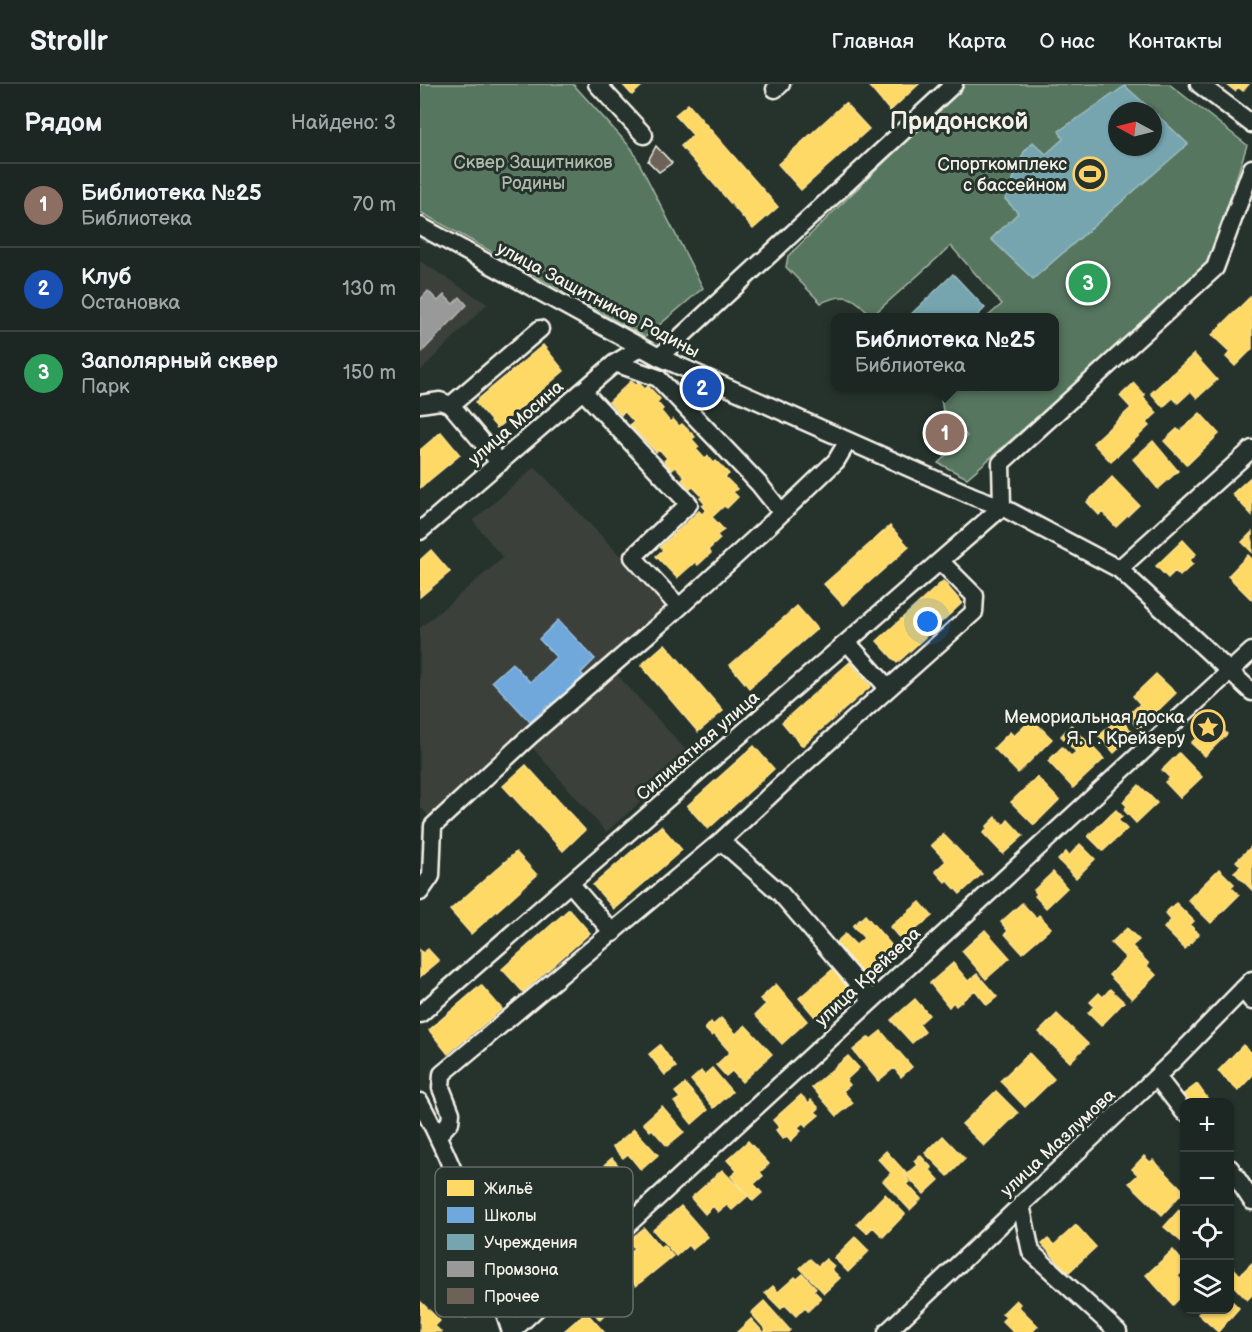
<!DOCTYPE html>
<html lang="ru">
<meta charset="utf-8">
<style>
body{margin:0;font-family:"Balsamiq Sans",sans-serif;background:#252e2a;color:#f1f3f6}
.controls{position:absolute;right:18px;bottom:18px;display:grid;overflow:hidden;border-radius:12px;box-shadow:0 2px 4px #0004}
.controls button{width:54px;height:54px;display:grid;place-items:center;padding:0;border:0;border-bottom:2px solid #3a4340;background:#1c2622;color:#f1f3f6;font:30px sans-serif}
.compass{position:absolute;left:688px;top:18px;width:54px;height:54px;border-radius:50%;background:#1c2622;box-shadow:0 2px 4px #0004;rotate:277deg}
.you{position:absolute;left:508px;top:538px;width:21px;height:21px;margin:-15px;border:4px solid #fff;border-radius:50%;background:#1a73e8;box-shadow:0 0 0 9px #1a73e833}
.badge{display:grid;place-items:center;width:39px;height:39px;border-radius:50%;background:#ffd166;color:#fff;font-size:20px;font-weight:700}
.pin{position:absolute;translate:-50% -50%;border:3px solid #fff;box-shadow:0 2px 6px #0006}
.popup{position:absolute;left:411px;top:229px;width:228px;height:78px;box-sizing:border-box;display:grid;place-content:center;border-radius:12px;background:#1c2622;filter:drop-shadow(0 2px 4px #0005);font-size:20px;white-space:nowrap;color:#a0a5a5}
.popup b{font-size:22px;color:#f1f3f6}
.popup::after{content:'';position:absolute;left:50%;top:100%;margin-left:-12px;border:12px solid transparent;border-top-color:#1c2622}
.list{margin:0;padding:0;list-style:none}
h2{display:flex;justify-content:space-between;align-items:center;height:78px;margin:0;padding:0 24px;font-size:26px}
h2 small{font-size:20px;font-weight:400;color:#a0a5a5}
.list li{display:grid;grid-template-columns:39px 1fr auto;gap:18px;align-items:center;box-sizing:border-box;height:84px;padding:0 24px;border-top:2px solid #3a4340}
.list b{display:block;font-size:22px;white-space:nowrap}
.list p{margin:0;font-size:20px;white-space:nowrap;color:#a0a5a5}
.list em{font-size:20px;font-style:normal;color:#a0a5a5}
.icon{flex:none;width:33px;height:33px;fill:none;stroke:currentColor;stroke-width:2;stroke-linecap:round;stroke-linejoin:round}
.map{position:relative;flex:none;width:832px;height:1248px;overflow:hidden}
header{display:flex;align-items:center;gap:36px;box-sizing:border-box;height:84px;padding:0 30px;background:#1c2622;border-bottom:2px solid #3a4340}
header strong{font-size:28px}
nav{display:flex;gap:33px;margin-inline-start:auto;font-size:21px}
main{display:flex}
aside{flex:1;background:#1c2622}
.map>svg:first-child{display:block}
</style>
<header>
<strong>Strollr</strong>
<nav><a>Главная</a><a>Карта</a><a>О нас</a><a>Контакты</a></nav>
</header>
<main>
<aside>
<h2>Рядом<small>Найдено: 3</small></h2>
<ul class="list">
<li><span class="badge" style="background:#8d6e63">1</span><div><b>Библиотека №25</b><p>Библиотека</p></div><em>70 m</em></li>
<li><span class="badge" style="background:#1a4fb4">2</span><div><b>Клуб</b><p>Остановка</p></div><em>130 m</em></li>
<li><span class="badge" style="background:#2e9e5b">3</span><div><b>Заполярный сквер</b><p>Парк</p></div><em>150 m</em></li>
</ul>
</aside>
<div class="map">
<svg width="832" height="1248" viewBox="0 0 832 1248">
<rect width="100%" height="100%" fill="#26332d"/>
<filter id="ink" filterUnits="userSpaceOnUse"><feTurbulence type="fractalNoise" baseFrequency=".0167" numOctaves="2"/><feDisplacementMap in="SourceGraphic" scale="12" xChannelSelector="R" yChannelSelector="G"/><feConvolveMatrix kernelMatrix="1 2 1 2 8 2 1 2 1" color-interpolation-filters="sRGB"/></filter>
<g filter="url(#ink)">
<path fill="#3b413a" d="M0,177L67,220L0,287Z
M115,383L257,531L193,586L272,673L186,748L112,663L21,747L0,722V544L83,474L53,437Z"/>
<path fill="#56765f" stroke="#a5b4a4" stroke-width="1.5" fill-rule="evenodd" d="M0,0H153L212,65L283,204L225,253L0,128Z
M545,0H749L827,61L787,186L547,394L518,379L547,352L523,327L520,309L513,303L634,302V234L567,233L582,220L531,162L452,232C433,213 427,207 401,219L366,183L368,172ZM697,27H733V63H697Z"/>
<path fill="#ffd966" stroke="#fce08d" stroke-width="1.5" d="M202,0H224L212,11Z
M447,0H499L470,27Z
M806,0H829L823,7L818,3L815,7Z
M425,19L449,45L381,106L358,80Z
M268,20L358,123L333,145L261,62L273,51L255,31Z
M832,211V265L815,282L806,273L810,268L792,251Z
M123,261L144,287L77,344L55,318Z
M774,270L797,296L777,314L771,307L758,319L753,314L743,323L731,309Z
M211,297L216,301L219,299L225,305L228,302L240,315L237,318L243,325L241,327L250,338L253,335L259,342L262,340L275,353L272,355L279,363L276,365L285,375L288,372L294,379L296,377L309,390L305,393L317,405L313,408L318,413L307,424L304,422L292,433L304,446L297,451L300,455L288,466L291,469L278,481L275,478L257,494L236,472L243,466L240,463L279,427L282,430L286,426L282,422L285,420L280,414L282,412L273,403L270,405L262,396L265,393L256,383L252,386L244,377L247,374L239,365L236,368L210,341L214,338L204,327L201,331L189,318Z
M714,299L725,311L723,313L737,329L726,339L729,342L691,378L673,359L711,324L700,312Z
M780,329L799,350L767,381L744,357L757,345L760,347Z
M21,348L40,371L0,404V366Z
M733,357L758,387L738,405L713,375Z
M832,392V431L812,410Z
M692,393L719,421L696,443L682,428L679,431L667,418Z
M470,442L489,463L423,521L404,500Z
M832,448V468L822,458Z
M763,456L776,470L770,476L773,480L760,492L755,487L748,494L736,482Z
M11,466L30,488L0,513V476Z
M828,471L832,475V516L808,492Z
M523,497L542,519L477,579L457,557Z
M377,522L397,545L329,604L310,581Z
M245,560L303,627L278,648L221,581Z
M430,578L451,602L382,662L362,638Z
M736,590L756,609L719,645L707,632L720,620L713,612Z
M699,633L714,650L694,669L679,652Z
M612,635L632,655L598,689L574,664L590,648L594,652Z
M794,637L807,650L785,672L771,659Z
M651,641L684,675L653,704L628,677L642,663L651,672L656,668L641,652Z
M334,662L354,685L288,745L267,722Z
M759,669L782,693L760,714L745,698L750,694L742,686Z
M106,681L165,746L143,767L83,702Z
M617,693L639,716L614,741L591,718Z
M719,701L737,719L716,739L704,726L707,722L703,718Z
M696,726L702,732L698,736L707,745L683,767L668,752Z
M576,733L584,741L588,736L603,752L583,770L563,749L568,745L566,743Z
M241,742L262,766L194,825L173,801Z
M523,750L562,790L540,810L527,796L525,798L515,787L526,777L511,761Z
M660,760L675,775L656,794L638,776L646,768L649,772Z
M832,762V806L814,788L821,782L816,777Z
M96,768L117,791L51,850L30,826Z
M799,785L814,800L811,803L819,811L791,839L768,816Z
M633,788L647,804L626,824L615,812L617,810L614,806Z
M500,818L512,832L482,857L470,843Z
M602,819L616,834L619,831L631,844L602,869L585,850L588,847L581,838Z
M756,819L774,837L770,841L779,850L765,865L744,844L751,836L745,829Z
M149,825L170,849L103,908L82,885Z
M445,831L473,863L442,890L426,872L423,875L412,862L425,850L436,861L444,854L433,842Z
M707,844L719,856L712,862L729,880L727,882L736,891L712,915L689,891L706,874L691,859Z
M565,846L590,874L566,895L542,867Z
M8,865L19,877L0,893V866L3,869Z
M533,879L548,897L557,890L577,913L567,921L555,906L536,922L533,918L529,923L510,899Z
M413,885L417,890L419,887L426,895L423,898L428,904L395,933L379,914Z
M356,900L387,937L362,960L335,931L346,920L340,915Z
M61,901L82,925L28,970L9,946Z
M690,905L704,918L681,942L668,929L674,922L670,918L679,909L683,913Z
M495,915L509,931L499,940L505,948L492,959L471,936Z
M637,930L668,960L650,978L619,948Z
M301,934L316,950L325,941L352,970L322,998L312,987L306,992L296,981L310,968L294,950L292,952L285,945L291,938L293,941Z
M461,947L492,983L481,993L474,984L458,997L433,966L449,953L451,955Z
M240,961L256,983L245,991L229,970Z
M823,961L832,969V992L818,1007L798,987Z
M609,969L634,995L605,1023L580,997Z
M428,972L439,984L426,996L430,1001L423,1007L433,1019L417,1032L392,1003Z
M292,984L312,1008L294,1024L271,996L281,987L284,991Z
M265,1000L288,1026L272,1040L254,1018L260,1014L255,1008Z
M777,1000L790,1018H767L761,1012Z
M576,1007L598,1029L564,1062L542,1040Z
M381,1011L389,1019L391,1016L399,1024L395,1028L399,1031L386,1042L383,1039L378,1043L381,1047L371,1057L367,1052L363,1055L356,1046L359,1043L353,1036Z
M242,1022L264,1048L247,1062L232,1045L230,1047L223,1039Z
M214,1045L238,1071L221,1086L208,1070L203,1074L193,1063Z
M523,1052L545,1075L528,1092L505,1069Z
M328,1057L349,1080L340,1088L343,1092L334,1100L342,1109L333,1117L311,1092L317,1087L307,1076Z
M466,1067L486,1089L484,1091L490,1098L487,1100L501,1115L490,1126L463,1097L471,1089L458,1075Z
M500,1071L512,1084L510,1086L519,1096L504,1110L486,1091L498,1081L494,1077Z
M724,1072L730,1078L733,1076L764,1107L742,1131L709,1099L718,1091L712,1085Z
M192,1074L210,1095L192,1111L177,1093L188,1083L185,1080Z
M302,1086L328,1112L312,1126L307,1121L298,1128L293,1122L285,1130L271,1114Z
M139,1108L165,1135L129,1170L133,1175L123,1185L104,1166L112,1158L102,1148L117,1134L115,1131Z
M465,1110L485,1130L463,1153L453,1143L447,1149L437,1140Z
M261,1122L288,1153L272,1166L268,1161L256,1172L233,1146Z
M759,1126L764,1131V1160L744,1143Z
M656,1141L676,1163L648,1189L622,1160L628,1155L634,1161Z
M224,1144L240,1163L243,1161L253,1172L216,1202L197,1179L214,1164L208,1157Z
M435,1153L449,1167L428,1188L414,1174Z
M753,1166L764,1179V1186L758,1192L764,1200V1210L753,1221L726,1191Z
M390,1175L398,1182L406,1175L414,1182L411,1185L420,1194L404,1209L380,1184Z
M184,1177L210,1206L180,1236L170,1224L173,1221L162,1209L179,1194L173,1187Z
M832,1179V1211L827,1216L810,1198V1180L820,1191Z
M43,1189L50,1197L56,1191L67,1204L61,1209L67,1216L46,1234L23,1208Z
M383,1190L396,1204L393,1206L401,1214L388,1227L385,1223L376,1232L365,1221L361,1225L345,1209L353,1202L358,1208L375,1193L377,1195Z
M810,1215L819,1224L798,1248L778,1230L782,1226H810Z
M596,1216L600,1220L598,1222L618,1242L612,1248H593L582,1237L586,1233L582,1230Z
M344,1217L370,1246L368,1248H344L346,1246L331,1229Z
M1,1218L20,1237L15,1242L21,1248H0Z
M166,1228L184,1248H143Z
M331,1235L343,1248H317Z"/>
<path fill="#6fa8dc" stroke="#97bee0" stroke-width="1.5" d="M138,536L175,575L161,589L164,592L130,625L127,622L110,638L72,597L92,579L110,598L136,573L119,555Z"/>
<path fill="#76a5af" stroke="#9cbcc0" stroke-width="1.5" d="M705,2L733,27H697V63H733V27L768,60L613,195L571,155L598,129L585,115L604,68L613,58L626,70L643,55L639,47Z
M533,190L565,224L555,234H487Z"/>
<path fill="#999" stroke="#b4b3b1" stroke-width="1.5" d="M8,207L18,217L24,211L33,220L40,213L47,221L0,270V216Z"/>
<path fill="#6d6258" stroke="#f4f1e8" stroke-width="1.5" d="M236,62L252,79L239,88L228,77Z"/>
<g fill="none" stroke-linecap="round" stroke-linejoin="round">
<defs>
<path id="minor" d="M177,0L224,51
M779,0L832,40
M355,5L361,0
M0,142L239,273L555,413L582,423L699,485L832,608
M239,273L534,0
M195,279L238,294L339,400L362,429
M163,307L269,420L213,473L259,523
M0,320L20,317L31,321
M80,379L31,321L120,245
M0,447L195,279L220,264
M699,485L832,365
M427,558L468,604
M301,757L360,809L452,916
M150,799L193,849
M0,808L11,792L13,742L111,651L254,528L343,447L416,377L428,357
M823,905L832,917
M0,930L582,423L581,379L795,184L832,84
M737,993L764,1028
M0,1018C40,1091 65,1169 91,1248
M18,1051L30,1038L31,1029L21,1004L22,990L301,757L376,687L554,528L555,512L520,477
M810,1084L832,1117
M601,1121L611,1168L698,1248
M91,1248L832,567
M467,1248L755,975L832,896"/>
</defs>
<use href="#minor" stroke="#f4f1e8" stroke-width="21"/>
<use href="#minor" stroke="#26332d" stroke-width="16"/>
</g>
</g>
<defs>
<symbol id="stadium-ring" viewBox="-11 -11 22 22"><circle r="9.5" fill="#26332d" stroke="#ffd166" stroke-width="1.5"/><path d="M0-5a6.5 5 0 1 0 0 10a6.5 5 0 1 0 0-10ZM-3.5-1.8h7v3.6h-7Z" fill="#ffd166"/></symbol>
<symbol id="sight-ring" viewBox="-11 -11 22 22"><circle r="9.5" fill="#26332d" stroke="#ffd166" stroke-width="1.5"/><path d="M0-6L1.8-2.2L6-1.7L2.9 1.2L3.7 5.4L0 3.3L-3.7 5.4L-2.9 1.2L-6-1.7L-1.8-2.2Z" fill="#ffd166"/></symbol>
</defs>
<g fill-rule="evenodd">
<use href="#stadium-ring" x="651" y="71" width="38" height="38"/>
<use href="#sight-ring" x="769" y="624" width="38" height="38"/>
</g>
<g text-anchor="middle" dominant-baseline="central" stroke-width="6" stroke-linejoin="round" paint-order="stroke">
<g font-size="18" fill="#adbaaa" stroke="#26332d">
<text x="113" y="78">Сквер Защитников<tspan x="113" dy="21">Родины</tspan></text>
</g>
<g font-size="18" fill="#f4f1e8" stroke="#26332d" text-anchor="end">
<text x="647" y="80">Спорткомплекс<tspan x="647" dy="21">с бассейном</tspan></text>
<text x="765" y="633">Мемориальная доска<tspan x="765" dy="21">Я. Г. Крейзеру</tspan></text>
</g>
<g font-size="18" fill="#f4f1e8" stroke="#26332d">
<text transform="translate(178 216) rotate(28)">улица Защитников Родины</text>
<text transform="translate(96 339) rotate(-41)">улица Мосина</text>
<text transform="translate(278 662) rotate(-41)">Силикатная улица</text>
<text transform="translate(448 893) rotate(-43)">улица Крейзера</text>
<text transform="translate(638 1059) rotate(-43)">улица Мазлумова</text>
</g>
<g font-size="24" font-weight="bold" fill="#f4f1e8" stroke="#26332d">
<text x="539" y="37">Придонской</text>
</g>
</g>
<rect x="15" y="1083" width="198" height="150" rx="9" fill="#26332d" stroke="#646c65" stroke-width="1.5"/>
<rect x="27" y="1096" width="27" height="16" fill="#ffd966"/>
<rect x="27" y="1123" width="27" height="16" fill="#6fa8dc"/>
<rect x="27" y="1150" width="27" height="16" fill="#76a5af"/>
<rect x="27" y="1177" width="27" height="16" fill="#999"/>
<rect x="27" y="1204" width="27" height="16" fill="#6d6258"/>
<g font-size="16" fill="#f4f1e8">
<text x="64" y="1110">Жильё</text>
<text x="64" y="1137">Школы</text>
<text x="64" y="1164">Учреждения</text>
<text x="64" y="1191">Промзона</text>
<text x="64" y="1218">Прочее</text>
</g>
</svg>
<div class="controls">
<button>+</button>
<button>−</button>
<button><svg class="icon" aria-label="locate" viewBox="0 0 24 24"><circle cx="12" cy="12" r="6"/><path d="M12 2v4M12 18v4M2 12h4M18 12h4"/></svg></button>
<button><svg class="icon" aria-label="layers" viewBox="0 0 24 24"><path d="M12 4l9 5-9 5-9-5zM3 14l9 5 9-5"/></svg></button>
</div>
<svg class="compass" viewBox="-18 -18 36 36"><path d="M0-13l5 13h-10z" fill="#e53935"/><path d="M0 13l5-13h-10z" fill="#a0a5a5"/></svg>
<div class="you"></div>
<div class="pin badge" style="left:525px;top:349px;background:#8d6e63">1</div>
<div class="popup"><b>Библиотека №25</b>Библиотека</div>
<div class="pin badge" style="left:282px;top:304px;background:#1a4fb4">2</div>
<div class="pin badge" style="left:668px;top:199px;background:#2e9e5b">3</div>
</div>
</main>
